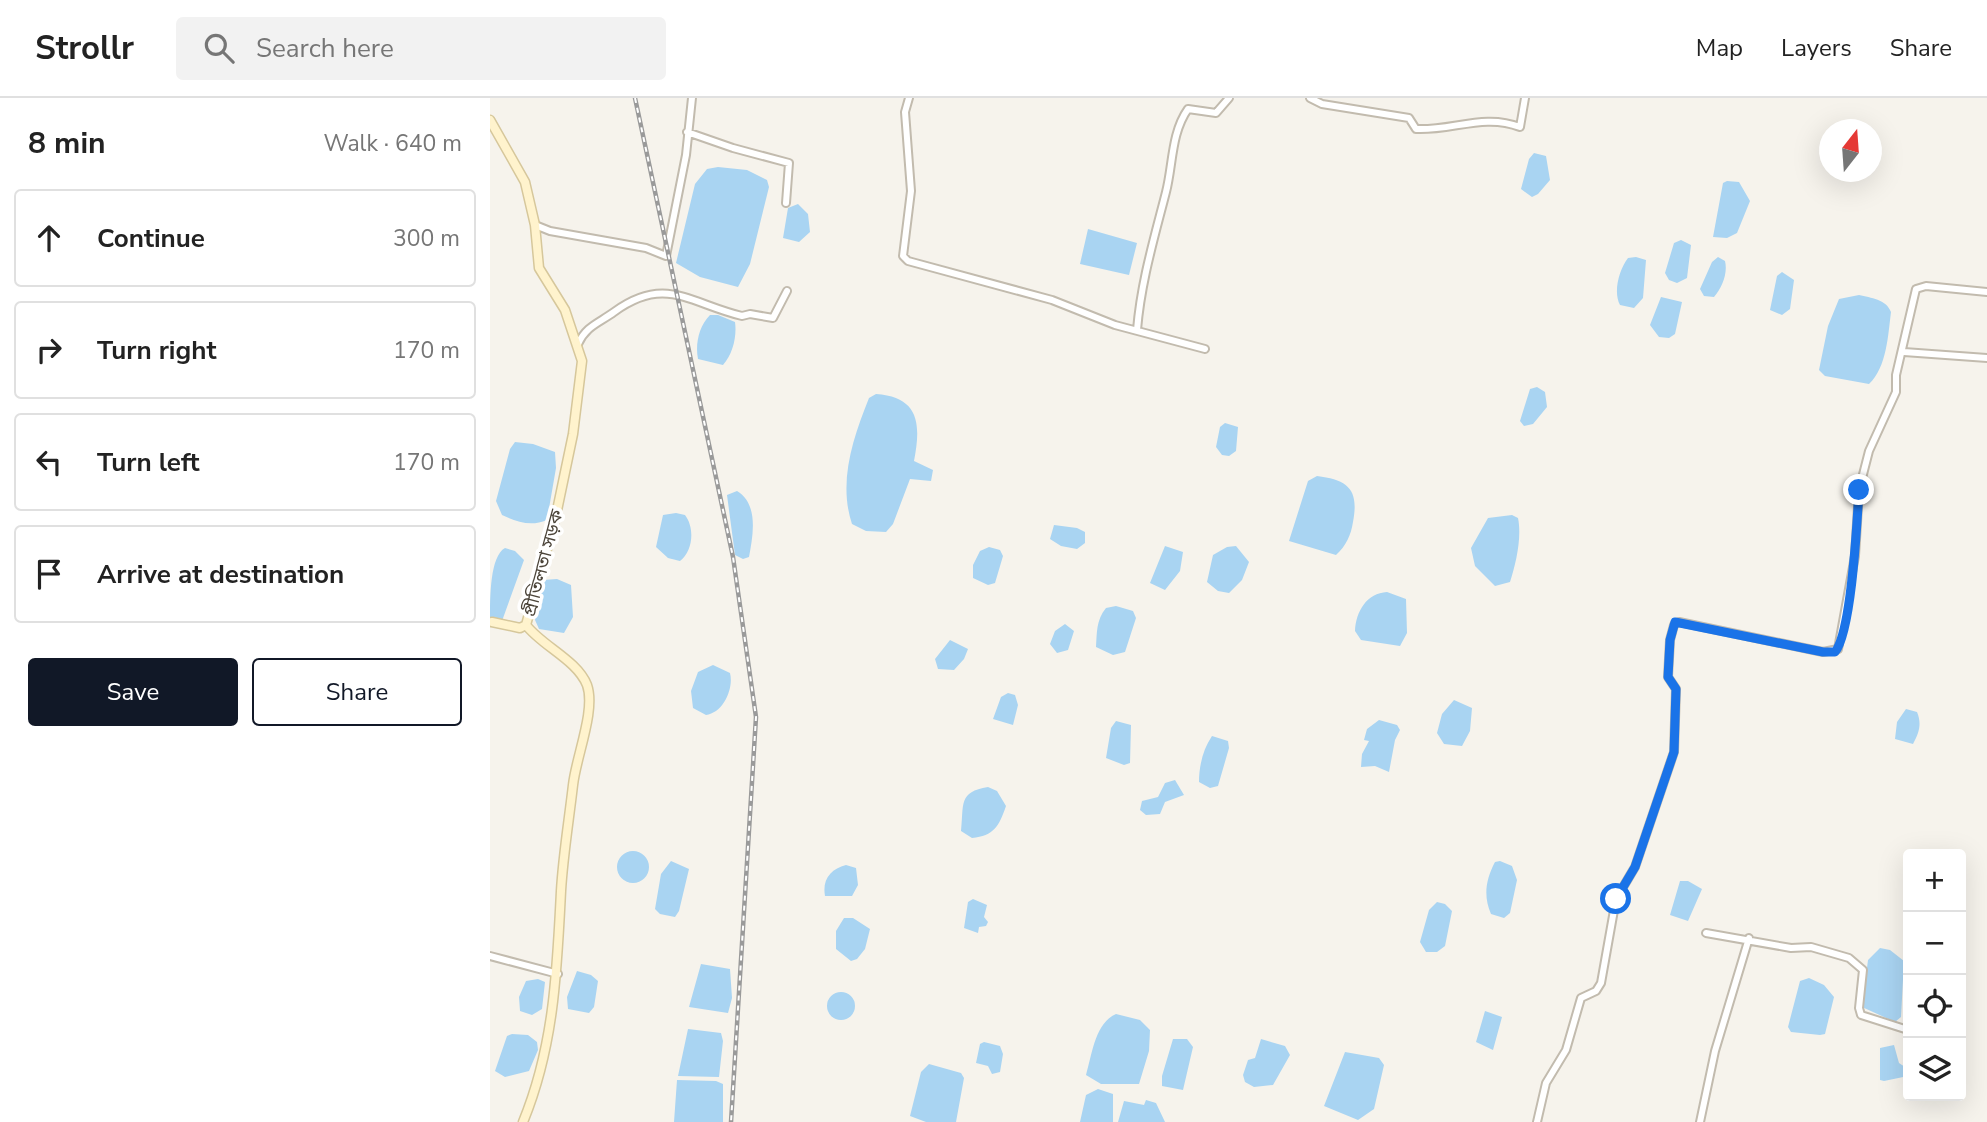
<!DOCTYPE html>
<meta charset="utf-8">
<style>
body{margin:0;font-family:"Nunito Sans","Noto Sans Bengali",sans-serif;background:#f2f2f2;color:#222}
.controls{position:absolute;right:21px;bottom:21px;display:grid;overflow:hidden;border-radius:7px;box-shadow:0 7px 28px #0002}
.controls button{width:63px;height:63px;display:grid;place-items:center;padding:0;border:0;border-bottom:2px solid #e0e0e0;background:#fff;color:#222;font:35px sans-serif}
.compass{position:absolute;left:1329px;top:21px;width:63px;height:63px;border-radius:50%;background:#fff;box-shadow:0 7px 28px #0002;rotate:17deg}
.stop{position:absolute;width:21px;height:21px;margin:-16px;border:5px solid #1a73e8;border-radius:50%;background:#fff}
.stop.end{background:#1a73e8;border-color:#fff;box-shadow:0 2px 7px #0008}
.list{margin:0;padding:0;list-style:none}
h2{display:flex;justify-content:space-between;align-items:center;height:91px;margin:0;padding:0 28px;font-size:30px}
h2 small{font-size:23px;font-weight:400;color:#767676}
.list li{display:grid;grid-template-columns:46px 1fr auto;gap:21px;align-items:center;box-sizing:border-box;height:98px;margin:0 14px 14px;padding:0 14px;border:2px solid #e0e0e0;border-radius:7px}
.list b{display:block;font-size:26px;white-space:nowrap}
.list em{font-size:23px;font-style:normal;color:#767676}
.actions{display:flex;gap:14px;padding:21px 28px}
.actions a{flex:1;padding:16px 0;border:2px solid #111827;border-radius:7px;text-align:center;font-size:24px;color:#111827}
.actions .main{background:#111827;color:#fff}
.icon{flex:none;width:38px;height:38px;fill:none;stroke:currentColor;stroke-width:2;stroke-linecap:round;stroke-linejoin:round}
.map{position:relative;flex:none;width:1497px;height:1024px;overflow:hidden}
header{display:flex;align-items:center;gap:42px;box-sizing:border-box;height:98px;padding:0 35px;background:#fff;border-bottom:2px solid #e0e0e0}
header strong{font-size:33px}
nav{display:flex;gap:38px;margin-inline-start:auto;font-size:24px}
.search{width:490px;height:63px;background:#f2f2f2;display:flex;align-items:center;gap:18px;box-sizing:border-box;padding:0 24px;border-radius:7px;color:#767676;font-size:26px}
main{display:flex}
aside{flex:1;background:#fff}
.map>svg:first-child{display:block}
</style>
<header>
<strong>Strollr</strong>
<div class="search"><svg class="icon" aria-label="search" viewBox="0 0 24 24"><circle cx="10" cy="10" r="6"/><path d="M15 15l6 6"/></svg>Search here</div>
<nav><a>Map</a><a>Layers</a><a>Share</a></nav>
</header>
<main>
<aside>
<h2>8 min<small>Walk · 640 m</small></h2>
<ul class="list">
<li><svg class="icon" aria-label="ahead" viewBox="0 0 24 24"><path d="M12 20V5M6 11l6-6 6 6"/></svg><div><b>Continue</b></div><em>300 m</em></li>
<li><svg class="icon" aria-label="right" viewBox="0 0 24 24"><path d="M7 20v-9h11M14 6l5 5-5 5"/></svg><div><b>Turn right</b></div><em>170 m</em></li>
<li><svg class="icon" aria-label="left" viewBox="0 0 24 24"><path d="M17 20v-9H6M10 6l-5 5 5 5"/></svg><div><b>Turn left</b></div><em>170 m</em></li>
<li><svg class="icon" aria-label="arrive" viewBox="0 0 24 24"><path d="M6 21V4h12l-3 4 3 4H6"/></svg><div><b>Arrive at destination</b></div></li>
</ul>
<div class="actions"><a class="main">Save</a><a>Share</a></div>
</aside>
<div class="map">
<svg width="1497" height="1024" viewBox="0 0 1497 1024">
<rect width="100%" height="100%" fill="#f6f3ec"/>
<path fill="#a9d4f2" d="M1044,55L1056,58L1060,82L1048,96L1042,99L1031,91L1039,61Z
M228,69L257,72L277,82L279,89L260,166L248,189L210,179L186,165L205,86L217,71Z
M1237,83L1249,84L1260,103L1247,135L1237,140L1223,139L1233,85Z
M308,106L318,116L320,134L309,144L293,140L298,110Z
M598,131L647,145L639,177L590,166Z
M1191,142L1201,147L1197,180L1187,185L1179,182L1175,175L1184,145Z
M1146,159L1156,162L1153,200L1144,210L1130,207C1123,194 1129,172 1138,160Z
M1228,159L1235,163C1238,175 1232,190 1224,199L1214,198L1210,191L1222,164Z
M1292,174L1304,182L1300,211L1292,217L1280,212L1287,178Z
M1369,197C1381,200 1396,201 1401,214C1398,237 1397,269 1379,286L1335,278L1329,272L1338,228L1349,201Z
M1171,199L1192,204L1185,236L1179,240L1169,239L1160,227Z
M220,217H228L245,224C247,238 243,256 233,267L208,261C205,246 209,228 220,217Z
M1047,289L1055,294L1057,309L1043,326L1034,328L1030,323L1040,291Z
M386,296C430,299 431,327 424,363L443,372L441,383L420,381L403,426L396,434L376,433L362,426C348,384 363,340 379,300Z
M735,325L748,329L746,353L739,358L732,357L726,349L730,329Z
M25,344L43,346L65,354L66,370L57,422C41,429 27,424 12,417L6,403L20,351Z
M827,378C859,382 869,392 863,424C861,437 856,448 846,457L799,443L818,383Z
M247,393C269,406 263,438 259,459L253,461L245,457L237,397Z
M186,415L195,417C205,430 203,453 190,463L178,460L166,449L173,417Z
M1022,417L1028,420C1032,439 1026,466 1020,484L1005,488L985,468L981,450L998,420Z
M564,427L587,430L595,434V445L587,451L571,448L560,441Z
M675,448L693,454L690,473L675,492L660,485Z
M746,448L759,464L752,482L739,495L728,493L717,484L723,457L737,449Z
M499,449L510,452L513,458L505,485L498,487L483,480V467L490,453Z
M15,450L25,453L34,462L12,523L0,521C0,499 0,458 15,450Z
M67,481L81,487L83,519L74,535L49,531L45,522L51,485L53,482Z
M897,494L916,501L917,535L910,548L871,542L865,533C866,513 877,495 897,494Z
M626,508L643,513L646,520L635,554L623,557L606,549C607,535 606,522 616,510Z
M575,526L584,533L578,552L567,555L560,546L565,533Z
M460,542L478,551L474,561L464,572L448,571L445,561Z
M223,567L240,575C244,591 233,615 216,617L203,610L201,593L208,574Z
M518,595L525,597L528,607L523,627L503,621L511,599Z
M964,602L982,610L980,633L972,648L954,646L947,635L952,616Z
M1416,611L1427,614C1432,626 1429,635 1423,646L1405,641L1407,624Z
M889,622L907,627L910,632L905,642L899,674L885,668L871,669L872,656L879,643L874,642L877,631Z
M626,623L641,627L640,665L634,667L616,660L621,630Z
M722,638L738,643L739,650L728,688L720,690L709,684C709,668 713,651 722,638Z
M685,682L694,697L675,704L670,716L656,717L650,712L652,703L668,699L675,685Z
M498,689L507,693L516,708C509,728 504,738 482,740L471,733C474,706 468,694 498,689Z
M127 769a16 16 0 1 1 32 0a16 16 0 1 1-32 0Z
M181,763L199,771L189,813L185,819L170,816L165,811L171,776Z
M1010,763L1022,768L1027,782L1020,815L1014,820L1001,816C993,798 996,781 1005,764Z
M356,767L366,770L368,787L362,798H335C332,781 341,771 356,767Z
M1190,783H1198L1212,791L1198,823L1180,817Z
M483,801L497,807L494,819L498,824L496,828L489,829L488,835L474,830L478,804Z
M947,804L955,806L962,813L955,848L947,854H936L930,844L939,812Z
M354,820H363L380,831L375,851L367,861L361,863L346,851V833Z
M1390,850L1400,852L1414,863L1411,919L1405,924L1372,909L1378,862Z
M211,866L240,871L242,900L238,915L199,909Z
M87,873L101,877L108,883L104,909L99,915L78,911L77,899Z
M1319,880L1334,887L1344,899L1335,936L1330,937L1301,934L1298,929L1310,883Z
M48,881L55,884L52,911L42,917L30,913L29,899L36,883Z
M337 908a14 14 0 1 1 28 0a14 14 0 1 1-28 0Z
M995,913L1012,919L1003,952L986,944Z
M626,916L650,922L660,932L659,953L649,986H611L596,977C602,957 605,925 626,916Z
M198,931L231,935L233,943L229,979L188,978Z
M22,936L38,937L47,944L48,952L39,973L15,979L5,973L17,938Z
M683,941H697L703,949L693,992L672,988V978Z
M771,941L795,948L800,957L783,987L764,989L755,984L753,977L758,962L765,960Z
M494,944L510,948L513,956L510,974L502,976L498,968L486,965L490,946Z
M1404,947L1409,965L1418,971V978L1394,983L1390,982V950Z
M855,954L889,960L894,967L884,1011L868,1022L834,1008Z
M439,966L471,975L474,980L466,1024H436L420,1018L431,974Z
M187,982L226,983L233,986V1024H184Z
M608,991L623,996V1024H590L596,997Z
M656,1002L666,1005L675,1024H628L634,1003L654,1007Z"/>
<g fill="none" stroke-linecap="round" stroke-linejoin="round">
<defs>
<path id="street" d="M419,0L415,14L421,93L413,158L418,163L562,202L625,227L715,251
M820,0L832,6L919,20L926,31C962,33 994,15 1030,29L1035,0
M197,34L243,50L299,65L296,105
M45,127L60,133L156,150L176,158L196,57L202,0
M647,232C651,184 664,141 676,94C683,67 681,35 698,11L726,15L739,0
M88,246C96,228 109,225 124,214C175,177 199,205 252,218L260,216L283,220L297,193
M1414,254L1497,260
M1216,835L1301,850L1321,849L1359,860L1373,872L1369,910L1371,917L1418,932
M0,858L68,876
M1047,1024L1056,985L1076,952L1091,900L1106,893L1111,885L1126,801L1145,769L1184,654L1186,591L1178,579L1180,542L1184,527L1189,524L1333,554L1348,551L1365,458L1369,392L1379,353L1406,294V277L1426,191L1436,188L1497,194
M1210,1024L1225,953L1259,840"/>
<path id="secondary" d="M0,22L35,84L45,127L49,170L75,212L92,263L83,336L65,422L36,527
M2,524L30,530L36,527
M33,1024C64,949 67,873 71,793C73,758 79,722 83,687C86,659 106,612 97,587C87,562 52,548 36,527"/>
</defs>
<use href="#street" stroke="#c2bbae" stroke-width="10"/>
<use href="#secondary" stroke="#d6c79b" stroke-width="11"/>
<use href="#street" stroke="#fff" stroke-width="6"/>
<use href="#secondary" stroke="#fff3cd" stroke-width="8"/>
<defs>
<path id="rail" d="M145,0L243,459L266,619L241,1024"/>
</defs>
<use href="#rail" stroke="#9a9a9a" stroke-width="4.5"/>
<use href="#rail" stroke="#fff" stroke-width="2" stroke-dasharray="5" stroke-linecap="butt"/>
</g>
<g fill="none" stroke-linecap="round" stroke-linejoin="round">
<path stroke="#1a73e8" stroke-width="9" d="M1126,801L1145,769L1184,654L1186,591L1178,579L1180,542L1185,524L1333,554H1345C1362,533 1367,423 1369,392"/>
</g>
<g text-anchor="middle" dominant-baseline="central" stroke-width="7" stroke-linejoin="round" paint-order="stroke">
<g font-size="18" fill="#4b4439" stroke="#fff">
<text transform="translate(53 465) rotate(-75)">প্রীতিলতা সড়ক</text>
</g>
</g>
</svg>
<div class="controls">
<button>+</button>
<button>−</button>
<button><svg class="icon" aria-label="locate" viewBox="0 0 24 24"><circle cx="12" cy="12" r="6"/><path d="M12 2v4M12 18v4M2 12h4M18 12h4"/></svg></button>
<button><svg class="icon" aria-label="layers" viewBox="0 0 24 24"><path d="M12 4l9 5-9 5-9-5zM3 14l9 5 9-5"/></svg></button>
</div>
<svg class="compass" viewBox="-18 -18 36 36"><path d="M0-13l5 13h-10z" fill="#e53935"/><path d="M0 13l5-13h-10z" fill="#767676"/></svg>
<div class="stop" style="left:1126px;top:801px"></div>
<div class="stop end" style="left:1369px;top:392px"></div>
</div>
</main>
